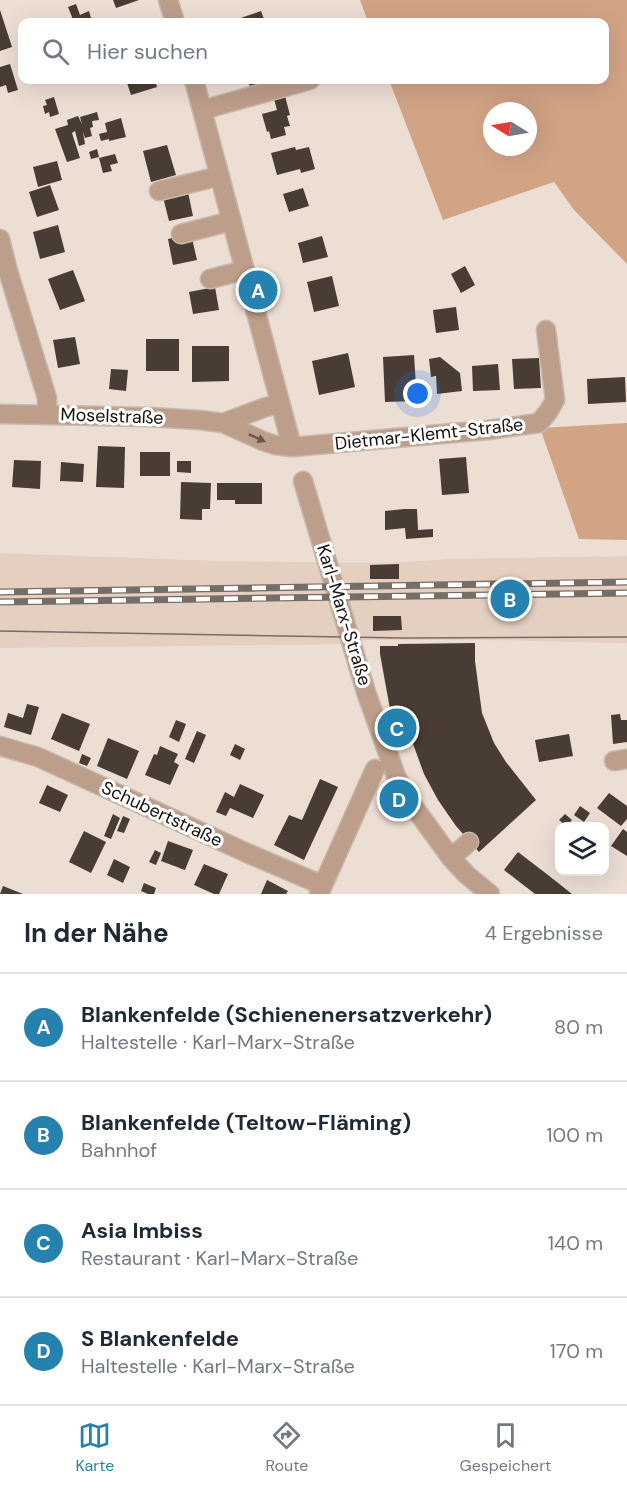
<!DOCTYPE html>
<html lang="de">
<meta charset="utf-8">
<style>
body{margin:0;font-family:"DM Sans",sans-serif;background:#f2f2f3;color:#1f2937}
.controls{position:absolute;right:18px;bottom:18px;display:grid;overflow:hidden;border-radius:12px;box-shadow:0 6px 24px #0002}
.controls button{width:54px;height:54px;display:grid;place-items:center;padding:0;border:0;border-bottom:2px solid #e0e1e3;background:#fff;color:#1f2937;font:30px sans-serif}
.compass{position:absolute;left:483px;top:102px;width:54px;height:54px;border-radius:50%;background:#fff;box-shadow:0 6px 24px #0002;rotate:281deg}
.you{position:absolute;left:418px;top:394px;width:21px;height:21px;margin:-15px;border:4px solid #fff;border-radius:50%;background:#1a73e8;box-shadow:0 0 0 9px #1a73e833}
.badge{display:grid;place-items:center;width:39px;height:39px;border-radius:50%;background:#2582af;color:#fff;font-size:20px;font-weight:700}
.pin{position:absolute;translate:-50% -50%;border:3px solid #fff;box-shadow:0 2px 6px #0006}
.list{margin:0;padding:0;list-style:none}
h2{display:flex;justify-content:space-between;align-items:center;height:78px;margin:0;padding:0 24px;font-size:26px}
h2 small{font-size:20px;font-weight:400;color:#747a83}
.list li{display:grid;grid-template-columns:39px 1fr auto;gap:18px;align-items:center;box-sizing:border-box;height:108px;padding:0 24px;border-top:2px solid #e0e1e3}
.list b{display:block;font-size:22px;white-space:nowrap}
.list p{margin:0;font-size:20px;white-space:nowrap;color:#747a83}
.list em{font-size:20px;font-style:normal;color:#747a83}
.icon{flex:none;width:33px;height:33px;fill:none;stroke:currentColor;stroke-width:2;stroke-linecap:round;stroke-linejoin:round}
.map{position:relative;flex:none;width:627px;height:894px;overflow:hidden}
.search{position:absolute;background:#fff;box-shadow:0 6px 24px #0002;left:18px;right:18px;top:18px;height:66px;display:flex;align-items:center;gap:15px;box-sizing:border-box;padding:0 21px;border-radius:12px;color:#747a83;font-size:22px}
.sheet{height:510px;background:#fff}
nav{display:flex;justify-content:space-around;align-items:center;box-sizing:border-box;height:84px;border-top:2px solid #e0e1e3;background:#fff;font-size:16px;color:#747a83}
nav a{display:grid;justify-items:center;gap:3px}
nav .on{color:#2582af}
.map>svg:first-child{display:block}
</style>
<div class="map">
<svg width="627" height="894" viewBox="0 0 627 894">
<rect width="100%" height="100%" fill="#edded4"/>
<path fill="#e5cfc1" d="M0,553L218,561L385,563L452,559L627,556V643L483,640H369L341,644L285,645L0,648Z"/>
<path fill="#d2a486" fill-rule="evenodd" d="M360,0H627V264L574,210L554,182L443,220L389,80H604V22H368ZM492,111H528V147H492Z
M627,423V540L579,539L540,428Z"/>
<path fill="#483c34" d="M113,0H139L116,8Z
M76,4L80,15L89,11L91,18L80,22H74L68,7Z
M0,10L12,47L0,51Z
M261,11L265,22H229Z
M10,64L18,90L8,93L6,85L0,87V67Z
M126,80H155L157,87L131,95Z
M248,80H279L251,90Z
M285,96L290,115L287,116L290,126L284,127L286,135L271,139L269,131L267,132L262,114L277,110L274,99Z
M54,97L59,114L50,117L49,112L45,114L43,106L47,105L45,100Z
M97,112L99,120L92,121L93,127L90,128L92,136L85,138L83,131L85,144L79,146L75,131L72,133L80,158L67,162L55,129L68,125L67,120L78,116L82,124L80,117Z
M121,118L126,137L109,141V139L101,141L99,134L107,132L105,123Z
M167,145L176,175L151,182L143,151Z
M295,147L296,150L309,147L315,169L301,173L300,169L277,175L271,153Z
M97,149L99,157L91,159L89,152Z
M115,154L118,163L110,165L112,171L103,173L99,158Z
M57,161L62,180L38,187L33,167Z
M50,185L59,210L37,217L29,192Z
M303,188L309,206L289,212L283,194Z
M188,192L193,216L169,221L163,197Z
M58,225L65,252L40,259L33,232Z
M191,234L197,260L173,265L168,239Z
M322,236L328,257L303,263L298,243Z
M465,266L475,285L461,293L451,274Z
M73,270L85,301L60,310L48,279Z
M332,276L339,306L314,312L307,282Z
M215,287L219,310L193,314L189,292Z
M456,307L459,330L436,333L433,310Z
M75,337L80,364L58,368L53,340Z
M146,339H179V371H146Z
M192,346H229V381L192,382Z
M348,353L355,387L319,395L312,361Z
M414,355L417,401L385,402L383,357Z
M440,357L460,373L462,391L437,394L436,376L431,377L429,359Z
M539,358L541,388L514,389L512,359Z
M498,364L500,390L473,391L472,366Z
M111,369L128,370L126,391L109,389Z
M625,377L626,402L588,404L587,379Z
M98,446L125,447L124,488L96,487Z
M140,452H170V476H140Z
M466,457L469,493L442,495L439,459Z
M14,460L41,461L40,489L12,487Z
M177,461H191V473L177,472Z
M61,462L84,464L83,482L60,481Z
M181,482L211,483L210,509H202V520L180,519Z
M217,483H262V504H235V500H217Z
M404,509H417L418,530L433,529V537L406,539L405,528L385,530V511Z
M399,564V579H370V565Z
M373,616H401L402,630L373,631Z
M475,643V661L482,713L494,743L506,762L536,800L479,852L456,826L438,800L424,774L408,730L399,733L390,709L380,654V646H398V644Z
M27,704L39,707L31,735L4,727L8,713L23,718Z
M62,713L90,724L79,751L51,739Z
M620,714L621,720H627V742L613,744L611,715Z
M176,720L186,724L179,742L169,737Z
M197,731L206,735L194,763L185,759Z
M569,734L573,756L539,762L535,740Z
M108,738L139,751L127,779L97,766Z
M235,744L245,749L240,760L230,755Z
M160,746L178,754L174,762L179,765L170,785L145,775L154,754L157,755Z
M82,754L91,758L87,766L79,763Z
M320,779L338,787L304,860L274,845L289,815L302,820Z
M240,784L264,795L253,818L230,808L226,816L216,812L225,792L234,797Z
M47,785L68,795L60,812L39,803Z
M609,793L627,806V819L621,826L597,808Z
M580,806L590,813L584,822L574,815Z
M113,814L120,818L111,839L104,836Z
M565,814L572,820L566,826L559,820Z
M123,816L130,819L124,833L117,831Z
M623,829L627,832V856L611,846Z
M84,831L106,842L91,873L69,862Z
M168,841L193,850L185,870L161,861Z
M155,850L161,853L156,865L149,862Z
M518,852L548,875L572,894H535L504,870Z
M114,859L130,867L123,883L107,875Z
M204,864L228,874L219,894H214L194,885Z
M267,880L288,891L286,894H261Z
M144,883L156,888L154,894H148L141,891Z
M3,886L23,894H0Z"/>
<g fill="none" stroke-linecap="round" stroke-linejoin="round">
<defs>
<path id="minor" d="M168,0L175,22
M194,80L292,447
M202,110L310,80
M159,191L220,176
M181,234L232,221
M0,239L8,271L47,398V414
M210,279L245,270
M0,414L148,417L200,420L223,423L263,441L275,445L292,447L488,430L539,423L548,412L555,400L546,330
M223,423L266,407L280,404
M303,481L366,692L396,776L411,803L451,858L467,875L490,894
M0,746L38,757L247,853L322,885
M614,761L627,759
M451,858L469,842
M319,894L375,769"/>
</defs>
<use href="#minor" stroke="#c6b9b0" stroke-width="21"/>
<use href="#minor" stroke="#bd9e8a" stroke-width="18"/>
<path stroke="#766d66" stroke-width="1.5" d="M0,631L403,638L627,637"/>
<defs>
<path id="rail" d="M0,592L627,582
M0,602L627,593"/>
</defs>
<use href="#rail" stroke="#766d66" stroke-width="7"/>
<use href="#rail" stroke="#fff" stroke-width="4.5" stroke-dasharray="14" stroke-linecap="butt"/>
</g>
<defs><path id="oneway-solid" d="M-6-.8H1V-3.2L6.5 0L1 3.2V.8H-6Z" transform="scale(1.5)"/></defs>
<use fill="#69574c" href="#oneway-solid" transform="translate(257 438) rotate(24)"/>
<g text-anchor="middle" dominant-baseline="central" stroke-width="6" stroke-linejoin="round" paint-order="stroke">
<g font-size="18" fill="#15100d" stroke="#fff">
<text transform="translate(112 416) rotate(2)">Moselstraße</text>
<text transform="translate(429 434) rotate(-6)">Dietmar-Klemt-Straße</text>
<text transform="translate(344 615) rotate(73)">Karl-Marx-Straße</text>
<text transform="translate(162 814) rotate(25)">Schubertstraße</text>
</g>
</g>
</svg>
<div class="controls">
<button><svg class="icon" aria-label="layers" viewBox="0 0 24 24"><path d="M12 4l9 5-9 5-9-5zM3 14l9 5 9-5"/></svg></button>
</div>
<svg class="compass" viewBox="-18 -18 36 36"><path d="M0-13l5 13h-10z" fill="#e53935"/><path d="M0 13l5-13h-10z" fill="#747a83"/></svg>
<div class="you"></div>
<div class="pin badge" style="left:258px;top:290px">A</div>
<div class="pin badge" style="left:510px;top:599px">B</div>
<div class="pin badge" style="left:397px;top:728px">C</div>
<div class="pin badge" style="left:399px;top:799px">D</div>
<div class="search"><svg class="icon" aria-label="search" viewBox="0 0 24 24"><circle cx="10" cy="10" r="6"/><path d="M15 15l6 6"/></svg>Hier suchen</div>
</div>
<section class="sheet">
<h2>In der Nähe<small>4 Ergebnisse</small></h2>
<ul class="list">
<li><span class="badge">A</span><div><b>Blankenfelde (Schienenersatzverkehr)</b><p>Haltestelle · Karl-Marx-Straße</p></div><em>80 m</em></li>
<li><span class="badge">B</span><div><b>Blankenfelde (Teltow-Fläming)</b><p>Bahnhof</p></div><em>100 m</em></li>
<li><span class="badge">C</span><div><b>Asia Imbiss</b><p>Restaurant · Karl-Marx-Straße</p></div><em>140 m</em></li>
<li><span class="badge">D</span><div><b>S Blankenfelde</b><p>Haltestelle · Karl-Marx-Straße</p></div><em>170 m</em></li>
</ul>
</section>
<nav>
<a class="on"><svg class="icon" aria-label="map" viewBox="0 0 24 24"><path d="M3 6l6-2 6 2 6-2v14l-6 2-6-2-6 2zM9 4v14M15 6v14"/></svg>Karte</a>
<a><svg class="icon" aria-label="directions" viewBox="0 0 24 24"><path d="M12 3l9 9-9 9-9-9zM9 14v-3h6M13 9l2 2-2 2"/></svg>Route</a>
<a><svg class="icon" aria-label="saved" viewBox="0 0 24 24"><path d="M7 4h10v16l-5-4-5 4z"/></svg>Gespeichert</a>
</nav>
